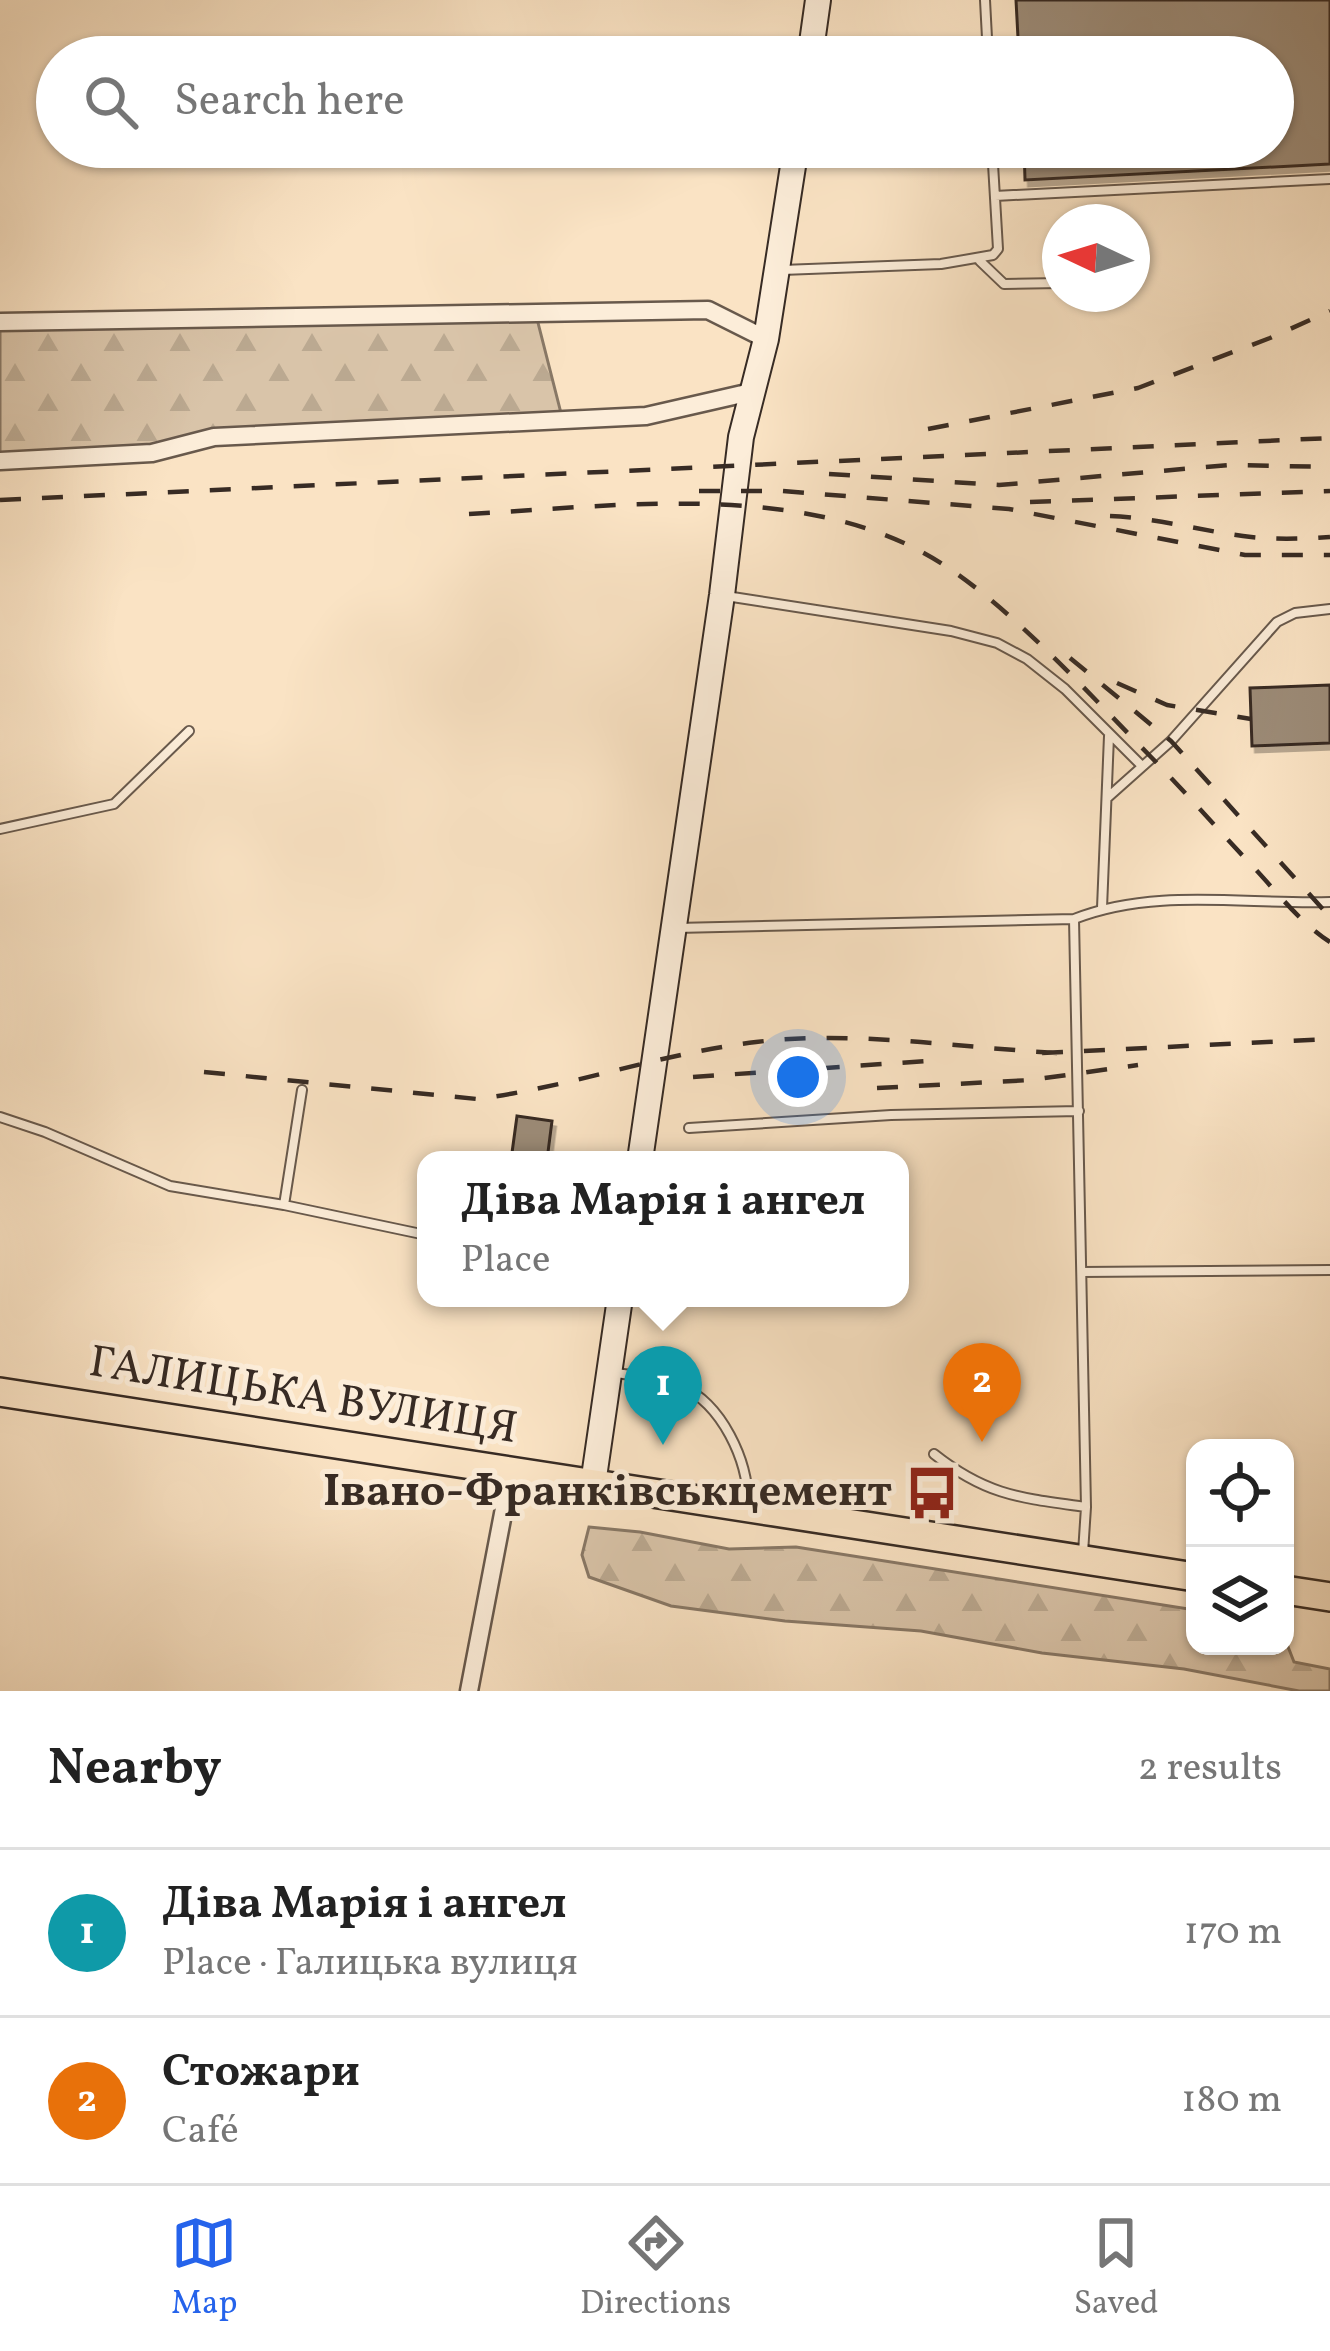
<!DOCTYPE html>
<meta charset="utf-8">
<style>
body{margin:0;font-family:Vollkorn,serif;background:#f2f2f2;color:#222}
.controls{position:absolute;right:36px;bottom:36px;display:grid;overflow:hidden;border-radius:24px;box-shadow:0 3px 9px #0004}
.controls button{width:108px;height:108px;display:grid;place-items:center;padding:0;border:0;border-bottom:3px solid #e0e0e0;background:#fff;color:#222;font:60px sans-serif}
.compass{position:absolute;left:1042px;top:204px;width:108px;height:108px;border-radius:50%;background:#fff;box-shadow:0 3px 9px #0004;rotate:274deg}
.you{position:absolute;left:798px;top:1077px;width:42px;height:42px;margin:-30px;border:9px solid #fff;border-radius:50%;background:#1a73e8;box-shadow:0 0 0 18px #1a73e833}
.badge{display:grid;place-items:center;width:78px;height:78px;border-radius:50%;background:#2563eb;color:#fff;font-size:39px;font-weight:700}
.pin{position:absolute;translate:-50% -99px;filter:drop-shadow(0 3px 6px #0008)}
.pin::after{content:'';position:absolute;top:63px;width:42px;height:36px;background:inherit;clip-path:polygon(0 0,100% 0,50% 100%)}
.popup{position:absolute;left:417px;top:1151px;width:492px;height:156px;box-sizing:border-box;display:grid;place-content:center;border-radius:24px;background:#fff;filter:drop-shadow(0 3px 9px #0005);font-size:39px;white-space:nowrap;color:#767676}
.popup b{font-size:45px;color:#222}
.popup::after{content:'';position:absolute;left:50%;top:100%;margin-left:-24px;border:24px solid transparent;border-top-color:#fff}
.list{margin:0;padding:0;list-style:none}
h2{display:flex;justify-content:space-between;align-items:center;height:156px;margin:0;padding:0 48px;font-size:51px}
h2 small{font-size:39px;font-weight:400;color:#767676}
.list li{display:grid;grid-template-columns:78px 1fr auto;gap:36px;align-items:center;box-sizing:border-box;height:168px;padding:0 48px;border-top:3px solid #e0e0e0}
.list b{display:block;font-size:45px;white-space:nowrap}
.list p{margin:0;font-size:39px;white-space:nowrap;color:#767676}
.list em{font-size:39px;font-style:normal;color:#767676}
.icon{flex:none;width:66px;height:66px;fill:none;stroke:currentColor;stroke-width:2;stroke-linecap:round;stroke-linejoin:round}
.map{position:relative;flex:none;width:1330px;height:1691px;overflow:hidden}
.search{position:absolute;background:#fff;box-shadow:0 3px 9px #0004;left:36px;right:36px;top:36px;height:132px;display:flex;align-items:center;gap:30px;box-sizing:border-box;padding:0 42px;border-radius:66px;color:#767676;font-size:45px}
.sheet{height:492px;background:#fff}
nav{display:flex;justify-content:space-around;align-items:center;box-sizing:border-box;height:168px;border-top:3px solid #e0e0e0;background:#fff;font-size:33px;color:#767676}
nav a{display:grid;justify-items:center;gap:6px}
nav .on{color:#2563eb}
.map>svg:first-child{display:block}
</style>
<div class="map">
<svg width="1330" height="1691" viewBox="0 0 1330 1691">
<defs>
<pattern id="forest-firs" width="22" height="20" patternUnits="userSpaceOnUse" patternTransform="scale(3)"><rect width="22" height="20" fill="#d9c4a9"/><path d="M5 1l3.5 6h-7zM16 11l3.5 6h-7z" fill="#bba991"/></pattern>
<filter id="shadow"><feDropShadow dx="3.5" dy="6" stdDeviation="0" flood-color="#0004"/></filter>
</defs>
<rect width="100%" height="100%" fill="#fae3c4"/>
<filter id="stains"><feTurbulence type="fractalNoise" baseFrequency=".00167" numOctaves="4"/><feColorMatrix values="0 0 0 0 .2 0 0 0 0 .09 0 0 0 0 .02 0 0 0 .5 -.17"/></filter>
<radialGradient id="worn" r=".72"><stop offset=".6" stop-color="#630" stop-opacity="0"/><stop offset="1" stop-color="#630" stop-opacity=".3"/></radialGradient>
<path fill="url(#forest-firs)" stroke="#887866" stroke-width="3" d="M535,311L563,421L214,437L152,453L0,456V322Z
M589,1527L640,1532L729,1549L796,1547L1195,1610V1646H1285V1639L1294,1662L1330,1669V1691H1299L1184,1669L1042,1653L921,1631L785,1621L671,1606L589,1577L582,1555Z"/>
<path fill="#9c8b77" stroke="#372b24" stroke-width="3" filter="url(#shadow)" d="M1016,0H1330V164L1025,180L1024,147H1273V57H1019Z
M1330,685V743L1252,746L1250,688Z
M517,1116L552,1121L547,1160H511Z"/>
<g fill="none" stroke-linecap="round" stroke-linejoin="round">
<defs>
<path id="lane" d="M985,0L988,57
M995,196L1330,179
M980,261L1004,284L1060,283
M782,270L941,264L993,255L998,249L992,147
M1132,281H1135
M726,596L951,631L997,643L1027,659L1065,689L1142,766
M1107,798L1171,741L1277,622L1295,613L1330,609
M0,829L114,804L189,731
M1102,908L1109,736
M676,928L1074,919
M0,1117L45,1132L170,1186L284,1205L426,1235
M689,1128L891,1115L1079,1111
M284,1205L302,1090
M1082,1272L1330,1270
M616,1373C638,1376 661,1377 681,1386C722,1404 748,1460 748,1503
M934,1454C987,1496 1021,1498 1086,1507
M1083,1553L1086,1507L1074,919C1155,887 1246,905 1330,902"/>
<path id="street" d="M0,322L708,310L766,339
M0,461L152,453L214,437L646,416L751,392
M469,1691L511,1472"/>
<path id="secondary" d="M810,57L818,0
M640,1160L722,595L741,437L766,339L796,147
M593,1484L620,1298"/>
<path id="primary" d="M0,1392L1195,1577
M1285,1590L1330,1597"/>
</defs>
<use href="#lane" stroke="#68594c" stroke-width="12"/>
<use href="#street" stroke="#68594c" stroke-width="21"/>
<use href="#secondary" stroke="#372b24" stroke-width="28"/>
<use href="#primary" stroke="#372b24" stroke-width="32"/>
<use href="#lane" stroke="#fcedd9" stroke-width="8"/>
<use href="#street" stroke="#fcedd9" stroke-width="16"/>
<use href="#secondary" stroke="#fcedd9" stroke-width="24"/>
<use href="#primary" stroke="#fae3c4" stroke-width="27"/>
<path stroke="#372b24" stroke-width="4.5" stroke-dasharray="21 21" stroke-linecap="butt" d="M928,429L1138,388L1270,338L1330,311
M829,474L999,485L1229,465L1330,467
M699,491H782L1009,509L1245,555H1330
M0,500L1330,438
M1030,502L1330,491
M469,514C619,506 812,479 944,565C1016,612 1091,696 1152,758C1188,795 1222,834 1258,872C1280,896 1302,924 1330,942
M1110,516C1156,518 1198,530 1243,536C1272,540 1301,539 1330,537
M1070,658L1171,741L1330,917
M1117,683L1167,705L1251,719
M1042,1053L1330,1039
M204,1072L477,1099C571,1087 662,1053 756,1042C855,1030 960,1048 1059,1053
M693,1077L941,1060
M877,1088L1031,1080L1138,1065"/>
</g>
<defs>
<symbol id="bus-bare" viewBox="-9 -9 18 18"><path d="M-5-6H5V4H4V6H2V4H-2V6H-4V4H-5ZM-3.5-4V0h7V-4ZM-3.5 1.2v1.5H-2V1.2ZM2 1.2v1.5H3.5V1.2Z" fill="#8f2418" stroke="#fcedd9" stroke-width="2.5" paint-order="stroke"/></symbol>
</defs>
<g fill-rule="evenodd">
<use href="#bus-bare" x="894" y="1455" width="76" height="76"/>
</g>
<g text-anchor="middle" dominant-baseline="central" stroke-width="10" stroke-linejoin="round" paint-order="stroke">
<g font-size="45" fill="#372b24" stroke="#fcedd9">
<text transform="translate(303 1397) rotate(9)">ГАЛИЦЬКА ВУЛИЦЯ</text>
</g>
<g font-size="45" font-weight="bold" fill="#372b24" stroke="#fcedd9" text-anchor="end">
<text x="892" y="1493">Івано-Франківськцемент</text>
</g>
</g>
<rect width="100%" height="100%" filter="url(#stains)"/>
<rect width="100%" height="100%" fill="url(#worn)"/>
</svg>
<div class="controls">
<button><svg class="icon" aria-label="locate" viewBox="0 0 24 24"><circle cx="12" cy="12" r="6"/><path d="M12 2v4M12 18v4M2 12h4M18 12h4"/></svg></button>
<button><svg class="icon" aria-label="layers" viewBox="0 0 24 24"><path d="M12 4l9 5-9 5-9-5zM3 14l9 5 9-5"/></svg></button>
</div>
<svg class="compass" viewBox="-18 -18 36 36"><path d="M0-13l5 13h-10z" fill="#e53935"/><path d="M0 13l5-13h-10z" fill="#767676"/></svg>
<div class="you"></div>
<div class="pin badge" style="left:663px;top:1445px;background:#0f9aa8">1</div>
<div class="popup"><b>Діва Марія і ангел</b>Place</div>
<div class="pin badge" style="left:982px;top:1442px;background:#e8710a">2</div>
<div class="search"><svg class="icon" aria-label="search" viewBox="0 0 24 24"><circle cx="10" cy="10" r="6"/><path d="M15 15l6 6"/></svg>Search here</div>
</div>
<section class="sheet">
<h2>Nearby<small>2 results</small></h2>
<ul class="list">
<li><span class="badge" style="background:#0f9aa8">1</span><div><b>Діва Марія і ангел</b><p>Place · Галицька вулиця</p></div><em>170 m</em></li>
<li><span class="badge" style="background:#e8710a">2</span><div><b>Стожари</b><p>Café</p></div><em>180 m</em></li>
</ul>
</section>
<nav>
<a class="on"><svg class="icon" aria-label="map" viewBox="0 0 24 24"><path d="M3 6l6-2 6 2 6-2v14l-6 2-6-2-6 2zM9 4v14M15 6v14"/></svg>Map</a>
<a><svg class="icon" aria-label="directions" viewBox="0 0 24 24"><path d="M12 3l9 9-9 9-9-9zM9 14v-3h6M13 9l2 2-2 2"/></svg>Directions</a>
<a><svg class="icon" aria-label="saved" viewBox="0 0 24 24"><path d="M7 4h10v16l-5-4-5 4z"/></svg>Saved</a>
</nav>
